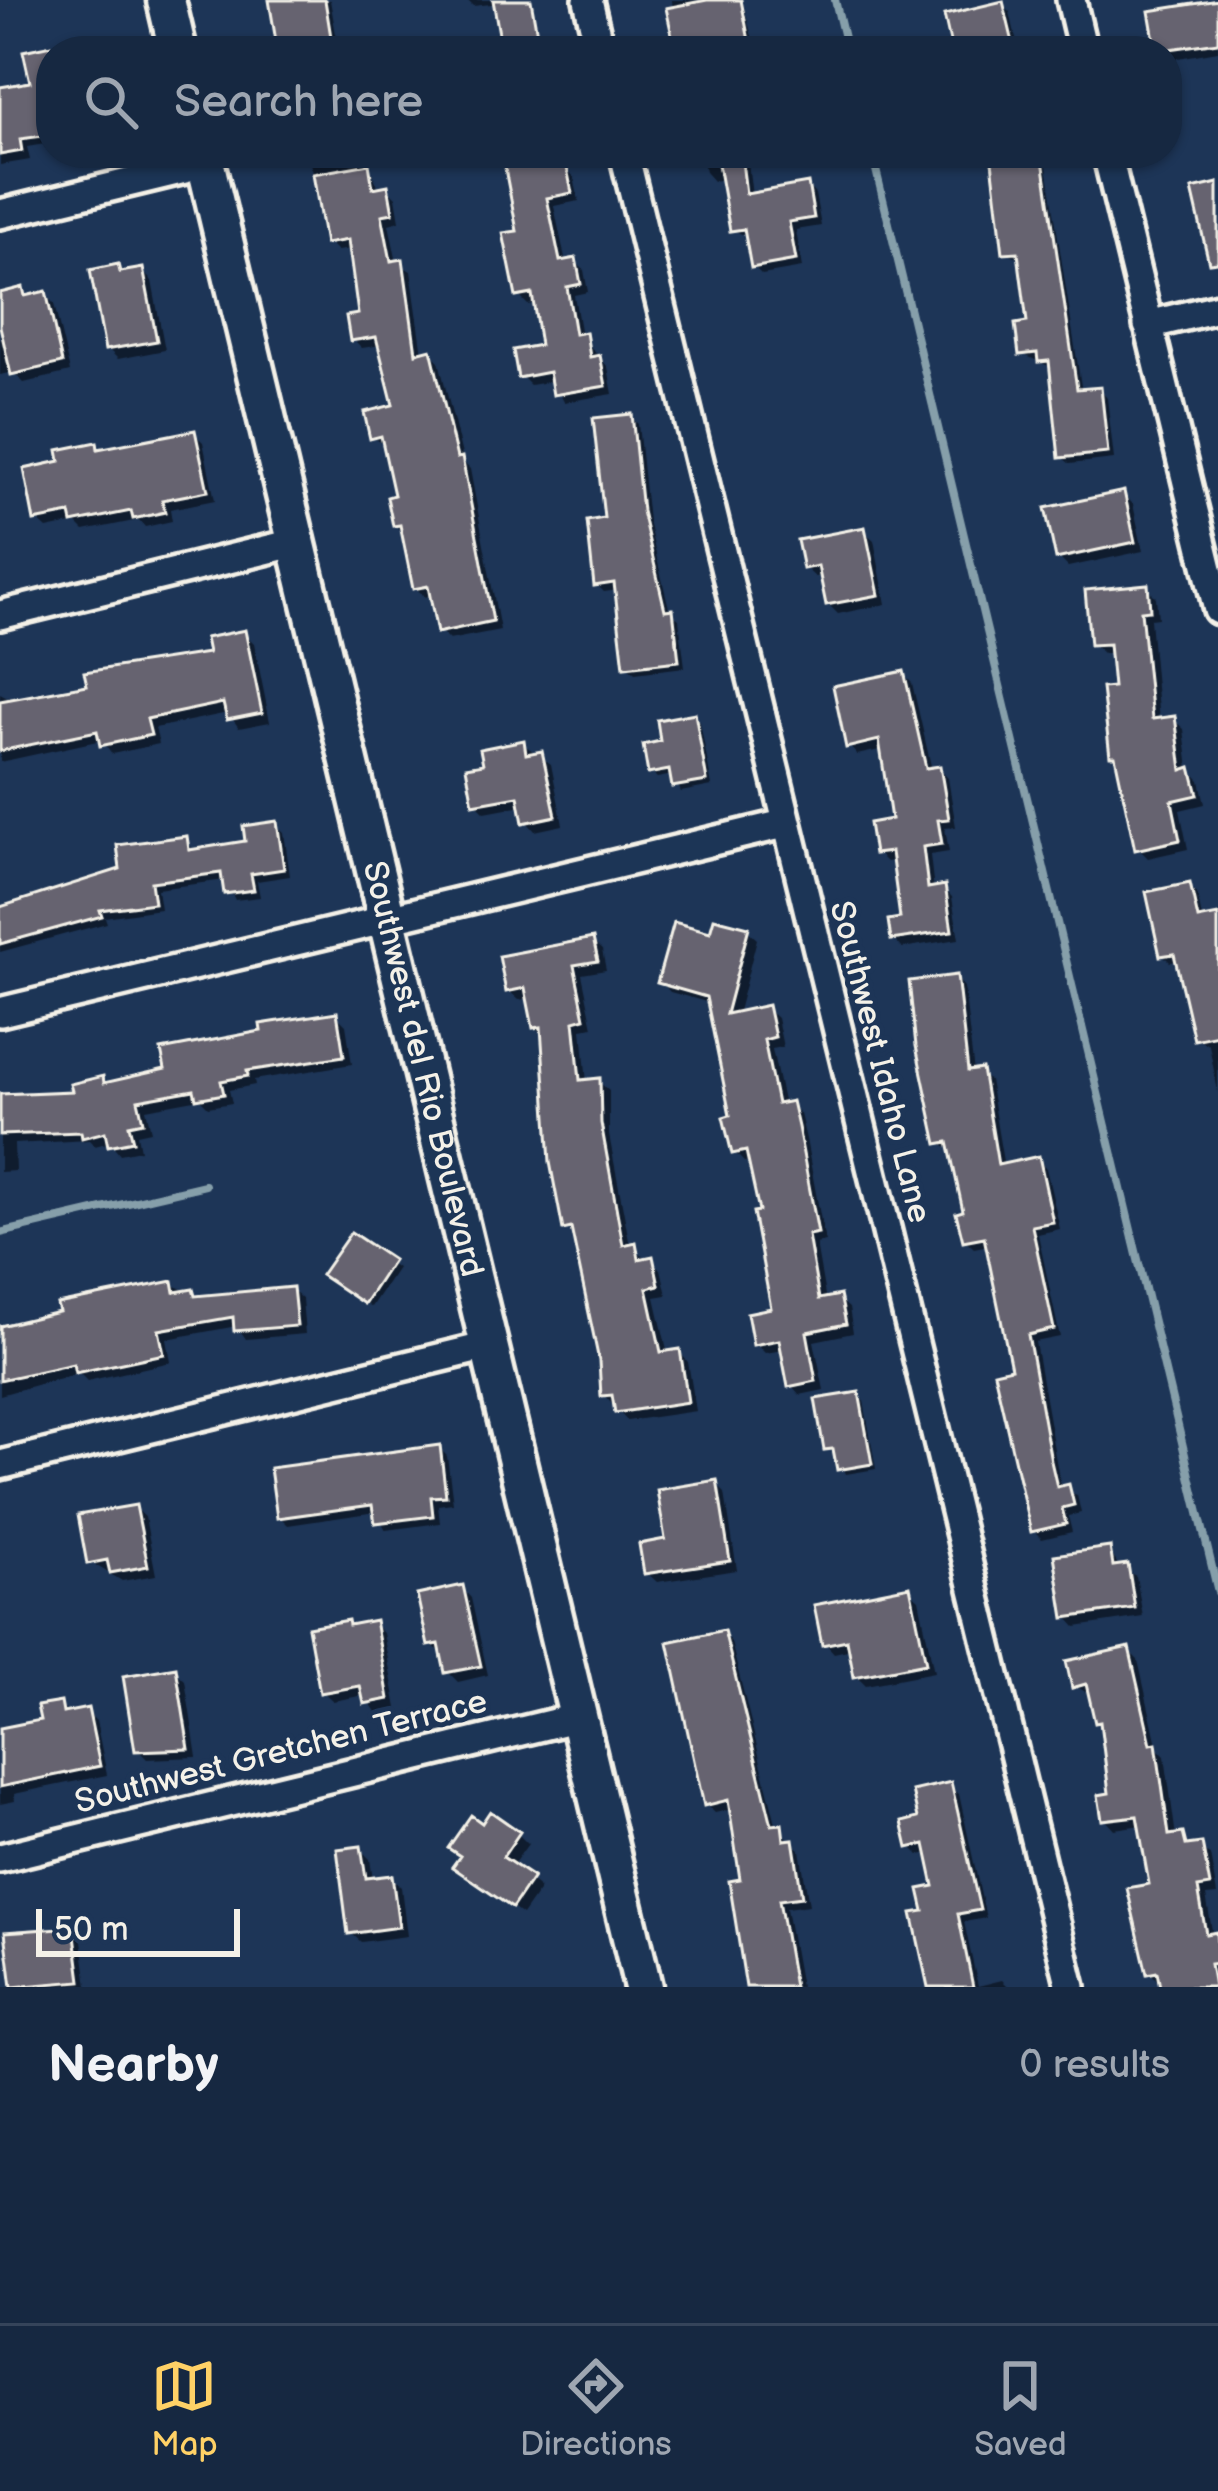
<!DOCTYPE html>
<style>
body{margin:0;font-family:"Balsamiq Sans",sans-serif;background:#23344c;color:#f1f3f6}
.scale{position:absolute;left:36px;bottom:30px;width:204px;box-sizing:border-box;padding-left:12px;border:6px solid #f4f1e8;border-top:0;font-size:33px;line-height:42px;white-space:nowrap;color:#f4f1e8;-webkit-text-stroke:9px #1d3557;paint-order:stroke}
.list{margin:0;padding:0;list-style:none}
h2{display:flex;justify-content:space-between;align-items:center;height:156px;margin:0;padding:0 48px;font-size:51px}
h2 small{font-size:39px;font-weight:400;color:#9ea6b1}
.icon{flex:none;width:66px;height:66px;fill:none;stroke:currentColor;stroke-width:2;stroke-linecap:round;stroke-linejoin:round}
.map{position:relative;flex:none;width:1218px;height:1987px;overflow:hidden}
.search{position:absolute;background:#162841;box-shadow:0 3px 9px #0004;left:36px;right:36px;top:36px;height:132px;display:flex;align-items:center;gap:30px;box-sizing:border-box;padding:0 42px;border-radius:48px;color:#9ea6b1;font-size:45px}
.sheet{height:336px;background:#162841}
nav{display:flex;justify-content:space-around;align-items:center;box-sizing:border-box;height:168px;border-top:3px solid #35445a;background:#162841;font-size:33px;color:#9ea6b1}
nav a{display:grid;justify-items:center;gap:6px}
nav .on{color:#ffd166}
.map>svg:first-child{display:block}
</style>
<div class="map">
<svg width="1218" height="1987" viewBox="0 0 1218 1987">
<rect width="100%" height="100%" fill="#1d3557"/>
<filter id="ink" filterUnits="userSpaceOnUse"><feTurbulence type="fractalNoise" baseFrequency=".00833" numOctaves="2"/><feDisplacementMap in="SourceGraphic" scale="24" xChannelSelector="R" yChannelSelector="G"/><feConvolveMatrix kernelMatrix="1 2 1 2 8 2 1 2 1" color-interpolation-filters="sRGB"/></filter>
<g filter="url(#ink)">
<path fill="#0007" d="M274,0H330L339,51H286L280,45Z
M467,0H510V2L473,6Z
M672,0H742L756,51L684,47L675,39Z
M1218,3V51L1167,60V51H1159L1153,14Z
M1002,4L1010,12L1019,51H955Z
M535,28L546,51H494L504,49Z
M56,47L60,51H51V143L27,147L30,160L0,165V90L33,84L27,53Z
M308,153H363L380,190L387,188L396,197L400,221L389,224L397,263L411,271L423,354L430,352L439,361L464,463L470,469L500,630L449,640L440,631L432,595L425,597L416,588L405,535L395,525L397,497L386,446L373,437L396,407L382,345L362,348L353,339L362,317L352,249L337,251L328,242Z
M491,153H554L574,177L579,201L554,206L566,263L575,261L584,270L588,292L574,295L581,336L608,367L613,394L564,402L553,381L530,385L521,376L544,347L536,303L528,305L519,296L521,233L507,160Z
M702,153H747L752,196L807,186L815,194L821,226L796,230L802,268L762,275L753,266L748,237L733,230L724,179L713,181L705,172Z
M990,153H1045L1082,392L1100,390L1107,398L1114,459L1070,464L1062,457L1053,368L1022,354L1030,325L1022,259L1006,252Z
M118,268L124,274L142,271L152,281L165,350L118,359L108,349Z
M22,291L29,298L45,294L54,304L70,372L24,383L13,372L0,375V296Z
M631,417L638,424L648,521L670,612L679,619L685,667L635,673L627,666L618,590L604,592L597,585L590,549L607,520Z
M194,433L203,442L215,500L170,509L172,521L145,527L139,520L84,531L76,523L47,529L37,520L96,445L102,452Z
M1123,494L1133,504L1143,551L1068,567L1059,558Z
M864,531L874,540L886,604L838,614L828,604L823,576L815,577L805,568Z
M1146,587L1156,597L1158,618L1150,619L1159,721L1174,720L1184,729L1189,769L1200,780L1205,804L1180,810L1188,849L1148,858L1138,848L1119,762L1113,755V653H1103L1093,644Z
M244,633L254,643L270,722L239,728L228,713L155,728L159,744L112,754L102,740L0,762V693L15,701L90,687L211,655Z
M903,674L912,683L932,770L939,769L948,778L956,827L945,828L949,852L930,855L934,890L944,889L952,897L959,939L902,948L894,939L904,921L895,860L886,862L877,853L895,822L884,749L857,755L849,746Z
M694,716L700,722L712,786L681,792L673,775L657,778L651,772L664,744Z
M523,744L551,764L563,825L535,831L526,821L523,805L485,812L476,803L487,766Z
M276,825L284,832L290,876L257,881L260,897L235,900L225,880L157,889L160,909L105,917L107,923L0,952V910L123,871L186,839L194,852L249,844Z
M1189,886L1197,894L1203,922L1218,918V1092L1209,1045L1196,1039L1178,961L1170,962L1163,955Z
M747,930L757,939L737,1015L767,1009L777,1018L783,1047L772,1049L784,1106L791,1105L800,1114L806,1139L825,1242L816,1244L826,1301L839,1299L849,1308L853,1333L814,1341L824,1390L800,1395L791,1385L784,1350L765,1353L756,1344L774,1311L763,1213L751,1161L744,1162L735,1153L733,1117L710,1003L670,992L661,982L712,935Z
M592,941L602,950L606,970L582,974L593,1027L582,1029L587,1083L599,1082L609,1091V1135L630,1246L661,1269L667,1295L655,1297L668,1354L679,1352L688,1362L696,1411L627,1421L604,1395L602,1361L553,1162L544,1036L535,1027L530,998L519,1000L509,991Z
M956,978L964,987L974,1073L989,1080L1004,1167L1038,1159L1046,1168L1060,1229L1038,1234L1060,1337L1035,1342L1058,1472L1062,1489L1077,1495L1081,1513L1068,1516L1072,1532L1042,1539L1034,1531L1015,1371L989,1245L974,1248L965,1240L966,1214L952,1150L939,1142Z
M336,1015L346,1025L352,1064L254,1080L255,1085L229,1090L232,1103L208,1107L200,1099L146,1109L151,1131L137,1134L140,1150L120,1154L110,1142L95,1146L89,1140L14,1144L15,1171L0,1172V1094H75L102,1080L108,1086L168,1072Z
M351,1236L397,1268L371,1307L331,1280Z
M172,1284L199,1298L292,1290L302,1299L305,1334L246,1339L237,1326L167,1339L171,1362L87,1381L79,1373L0,1395V1340Z
M858,1395L864,1401L876,1469L846,1474L837,1454L827,1449Z
M439,1448L447,1456L453,1503L438,1505L440,1523L386,1530L376,1512L288,1525L280,1517Z
M716,1484L725,1493L737,1570L657,1582L647,1573Z
M135,1508L145,1517L156,1575L122,1581L90,1562Z
M1109,1550L1120,1568L1136,1576L1143,1617L1076,1627L1067,1617Z
M462,1588L471,1598L488,1675L458,1682L448,1672L444,1654L431,1645Z
M909,1590L919,1599L934,1672L866,1685L857,1676L852,1649L834,1653L825,1643Z
M373,1623L383,1633L397,1708L376,1712L365,1695L333,1701L323,1692Z
M723,1633L731,1642L777,1827L800,1850L809,1905L786,1908L800,1987H753L732,1809L715,1813L706,1804Z
M1128,1650L1138,1660L1158,1749L1165,1756L1176,1837L1210,1855L1217,1895L1206,1896L1213,1936L1218,1939V1987H1163L1150,1972L1153,1886L1142,1825L1114,1829L1105,1819L1113,1795L1103,1727L1091,1695L1075,1686Z
M175,1671L185,1680L197,1757L147,1759L138,1750Z
M60,1705L70,1715L87,1712L96,1721L107,1775L14,1794L15,1801L0,1804V1738L44,1722Z
M950,1786L959,1794L986,1918L964,1922L978,1986L1002,1980L1009,1987H934L927,1913L938,1888L930,1853L919,1855L910,1846L922,1821Z
M483,1827L518,1834L528,1844L512,1866L540,1889L522,1915L456,1867Z
M360,1849L370,1859L373,1880L391,1878L401,1887L407,1936L361,1942L351,1933Z
M73,1931L82,1940L88,1987H15L8,1935Z"/>
<g fill="none" stroke-linecap="round" stroke-linejoin="round">
<path stroke="#869faa" stroke-width="8" d="M835,0L847,51
M872,153L1218,1592
M0,1233L205,1185"/>
</g>
<path fill="#666470" stroke="#f4f1e8" stroke-width="3" d="M269,0H325L331,37L277,47Z
M493,0H531L540,51H502Z
M707,0H741L751,51H689L686,37L673,40L666,8Z
M1218,0V42L1156,51L1149,11Z
M1003,1L1015,51H952L944,15Z
M51,45V135L20,139L22,151L0,155V87L30,82L23,51Z
M502,153H564L572,193L547,198L560,261L576,258L581,284L567,287L575,334L586,332L590,357L600,355L606,386L553,395L549,372L518,378L513,350L540,345L532,294L516,297L503,233L517,231Z
M716,153H741L746,194L808,183L814,218L789,222L796,260L751,268L744,229L730,231Z
M991,153H1042L1077,389L1101,387L1108,453L1059,458L1049,361L1038,362L1037,353L1019,355L1015,324L1027,322L1020,269L1018,252L1003,253Z
M369,164L373,188L388,185L393,213L382,215L391,261L403,259L416,353L431,349L457,458L462,457L493,621L437,633L428,586L413,589L400,525L393,526L387,497L394,495L381,436L370,439L364,412L393,405L376,337L350,341L346,316L358,314L348,240L325,244L313,174Z
M1218,183V262L1209,263L1192,189Z
M118,264L120,272L143,268L157,341L105,350L90,270Z
M23,287L25,296L46,291L62,363L11,375L0,326V293Z
M632,414L642,511L665,610L673,609L679,661L624,667L614,583L594,586L587,521L604,518L593,418Z
M195,430L208,491L162,500L165,512L133,519L131,511L72,523L70,514L34,521L24,469L60,461L58,450L97,442L98,449Z
M1124,491L1135,542L1056,559L1045,508Z
M865,527L879,595L826,605L818,566L803,569L797,540Z
M1148,584L1150,610L1141,611L1152,719L1175,716L1182,770L1191,767L1198,795L1172,801L1180,840L1135,850L1115,756H1110L1102,688L1113,687L1109,644L1090,645L1085,590Z
M245,630L262,713L227,720L223,703L147,719L151,735L100,746L97,731L0,751V701L87,685L84,672L208,653L205,638Z
M904,671L926,768L940,766L949,819L938,820L942,844L923,847L928,888L945,885L952,931L891,940L888,920L900,918L891,852L874,854L869,823L891,819L879,740L846,748L833,686Z
M695,713L707,781L672,787L669,770L648,774L643,745L660,741L657,720Z
M524,740L526,754L542,751L556,816L523,823L518,796L473,804L466,767L483,764L480,749Z
M277,821L284,869L251,874L254,890L224,894L221,873L151,882L154,903L100,910L102,916L0,944V907L120,869L117,845L187,836L189,850L245,841L243,826Z
M1190,883L1198,919L1218,915V1035L1194,1040L1174,954L1160,956L1146,892Z
M714,918L749,927L726,1014L768,1005L775,1037L764,1040L777,1104L792,1101L798,1127L818,1233L808,1235L819,1299L840,1295L846,1324L807,1332L816,1381L788,1387L779,1340L753,1345L747,1313L771,1308L753,1212L759,1211L746,1151L732,1154L723,1117L730,1115L706,997L657,983L674,922L710,932Z
M593,938L598,961L574,965L585,1018L574,1021L580,1080L600,1078L601,1123L623,1245L636,1242L639,1259L653,1256L659,1285L647,1288L661,1352L680,1349L688,1402L615,1413L612,1395L601,1396L599,1361L571,1228L563,1230L550,1162L541,1027L533,1028L525,988L506,992L499,956Z
M957,975L968,1071L982,1069L998,1165L1039,1156L1053,1222L1032,1226L1054,1329L1028,1335L1051,1461L1057,1487L1069,1484L1074,1505L1062,1508L1066,1524L1031,1532L994,1372L1011,1368L984,1237L963,1241L956,1213L963,1211L948,1142L937,1144L916,1046L909,981Z
M337,1012L344,1056L247,1071L248,1076L221,1081L224,1094L196,1099L194,1090L138,1100L143,1122L129,1125L133,1141L108,1146L105,1132L82,1138L81,1132L0,1135V1094L72,1091L70,1084L103,1076L104,1083L165,1069L161,1050L261,1031L260,1024Z
M351,1232L393,1260L364,1304L321,1275Z
M173,1281L175,1292L193,1289L195,1296L293,1287L297,1326L234,1331L233,1317L159,1330L164,1354L75,1373L73,1364L0,1380V1326L59,1312L57,1304Z
M859,1392L872,1464L837,1470L833,1449L824,1450L815,1399Z
M440,1445L446,1496L431,1497L433,1516L375,1523L372,1505L277,1518L270,1468Z
M717,1480L730,1561L644,1574L639,1544L665,1539L657,1490Z
M136,1505L148,1566L110,1573L107,1560L87,1564L78,1515Z
M1110,1547L1113,1566L1128,1564L1135,1608L1064,1618L1054,1555Z
M463,1585L481,1666L445,1673L439,1644L428,1646L417,1595Z
M910,1586L926,1663L854,1677L847,1640L822,1645L814,1605Z
M348,1620L349,1625L375,1620L389,1699L364,1704L360,1686L320,1693L308,1627Z
M724,1630L772,1825L782,1824L784,1840L793,1839L802,1897L779,1900L794,1987H746L729,1881L740,1879L728,1800L704,1806L668,1642Z
M1129,1647L1151,1744L1156,1743L1169,1835L1183,1833L1186,1845L1202,1843L1210,1886L1198,1888L1206,1934L1216,1932L1218,1963L1210,1964L1214,1987H1160L1157,1972L1147,1974L1127,1888L1149,1884L1137,1816L1102,1820L1098,1795L1109,1793L1100,1722L1095,1723L1086,1684L1072,1688L1066,1661Z
M176,1667L189,1749L135,1751L123,1676Z
M61,1702L63,1713L88,1708L100,1766L0,1787V1728L40,1720L37,1706Z
M951,1782L980,1910L958,1914L973,1987H928L912,1913L924,1911L919,1889L934,1886L925,1844L908,1848L902,1822L918,1818L912,1791Z
M490,1811L520,1832L503,1857L533,1877L512,1908L452,1867L460,1856L448,1848L471,1815L482,1823Z
M361,1846L366,1878L392,1875L399,1927L348,1934L337,1849Z
M74,1927L81,1981L12,1987L5,1932Z"/>
<g fill="none" stroke-linecap="round" stroke-linejoin="round">
<defs>
<path id="street" d="M588,0L600,51
M1071,0L1083,51
M624,153L1071,1987
M1107,153L1218,610
M0,214L206,164
M1148,325L1218,308
M0,615L294,543
M0,1012L784,824
M0,1465L488,1346
M0,1858L579,1717"/>
<g id="secondary">
<path d="M166,0L178,51"/>
<path id="s1" d="M203,153L643,1987"/>
</g>
</defs>
<use href="#street" stroke="#f4f1e8" stroke-width="36"/>
<use href="#secondary" stroke="#f4f1e8" stroke-width="45"/>
<use href="#street" stroke="#1d3557" stroke-width="27"/>
<use href="#secondary" stroke="#1d3557" stroke-width="36"/>
</g>
</g>
<g text-anchor="middle" dominant-baseline="central" stroke-width="10" stroke-linejoin="round" paint-order="stroke">
<g font-size="33" fill="#f4f1e8" stroke="#1d3557">
<text transform="translate(880 1062) rotate(76)">Southwest Idaho Lane</text>
<text stroke="none"><textPath href="#s1" startOffset="942">Southwest del Rio Boulevard</textPath></text>
<text transform="translate(281 1752) rotate(-14)">Southwest Gretchen Terrace</text>
</g>
</g>
</svg>
<div class="scale">50 m</div>
<div class="search"><svg class="icon" aria-label="search" viewBox="0 0 24 24"><circle cx="10" cy="10" r="6"/><path d="M15 15l6 6"/></svg>Search here</div>
</div>
<section class="sheet">
<h2>Nearby<small>0 results</small></h2>
<ul class="list">
</ul>
</section>
<nav>
<a class="on"><svg class="icon" aria-label="map" viewBox="0 0 24 24"><path d="M3 6l6-2 6 2 6-2v14l-6 2-6-2-6 2zM9 4v14M15 6v14"/></svg>Map</a>
<a><svg class="icon" aria-label="directions" viewBox="0 0 24 24"><path d="M12 3l9 9-9 9-9-9zM9 14v-3h6M13 9l2 2-2 2"/></svg>Directions</a>
<a><svg class="icon" aria-label="saved" viewBox="0 0 24 24"><path d="M7 4h10v16l-5-4-5 4z"/></svg>Saved</a>
</nav>
